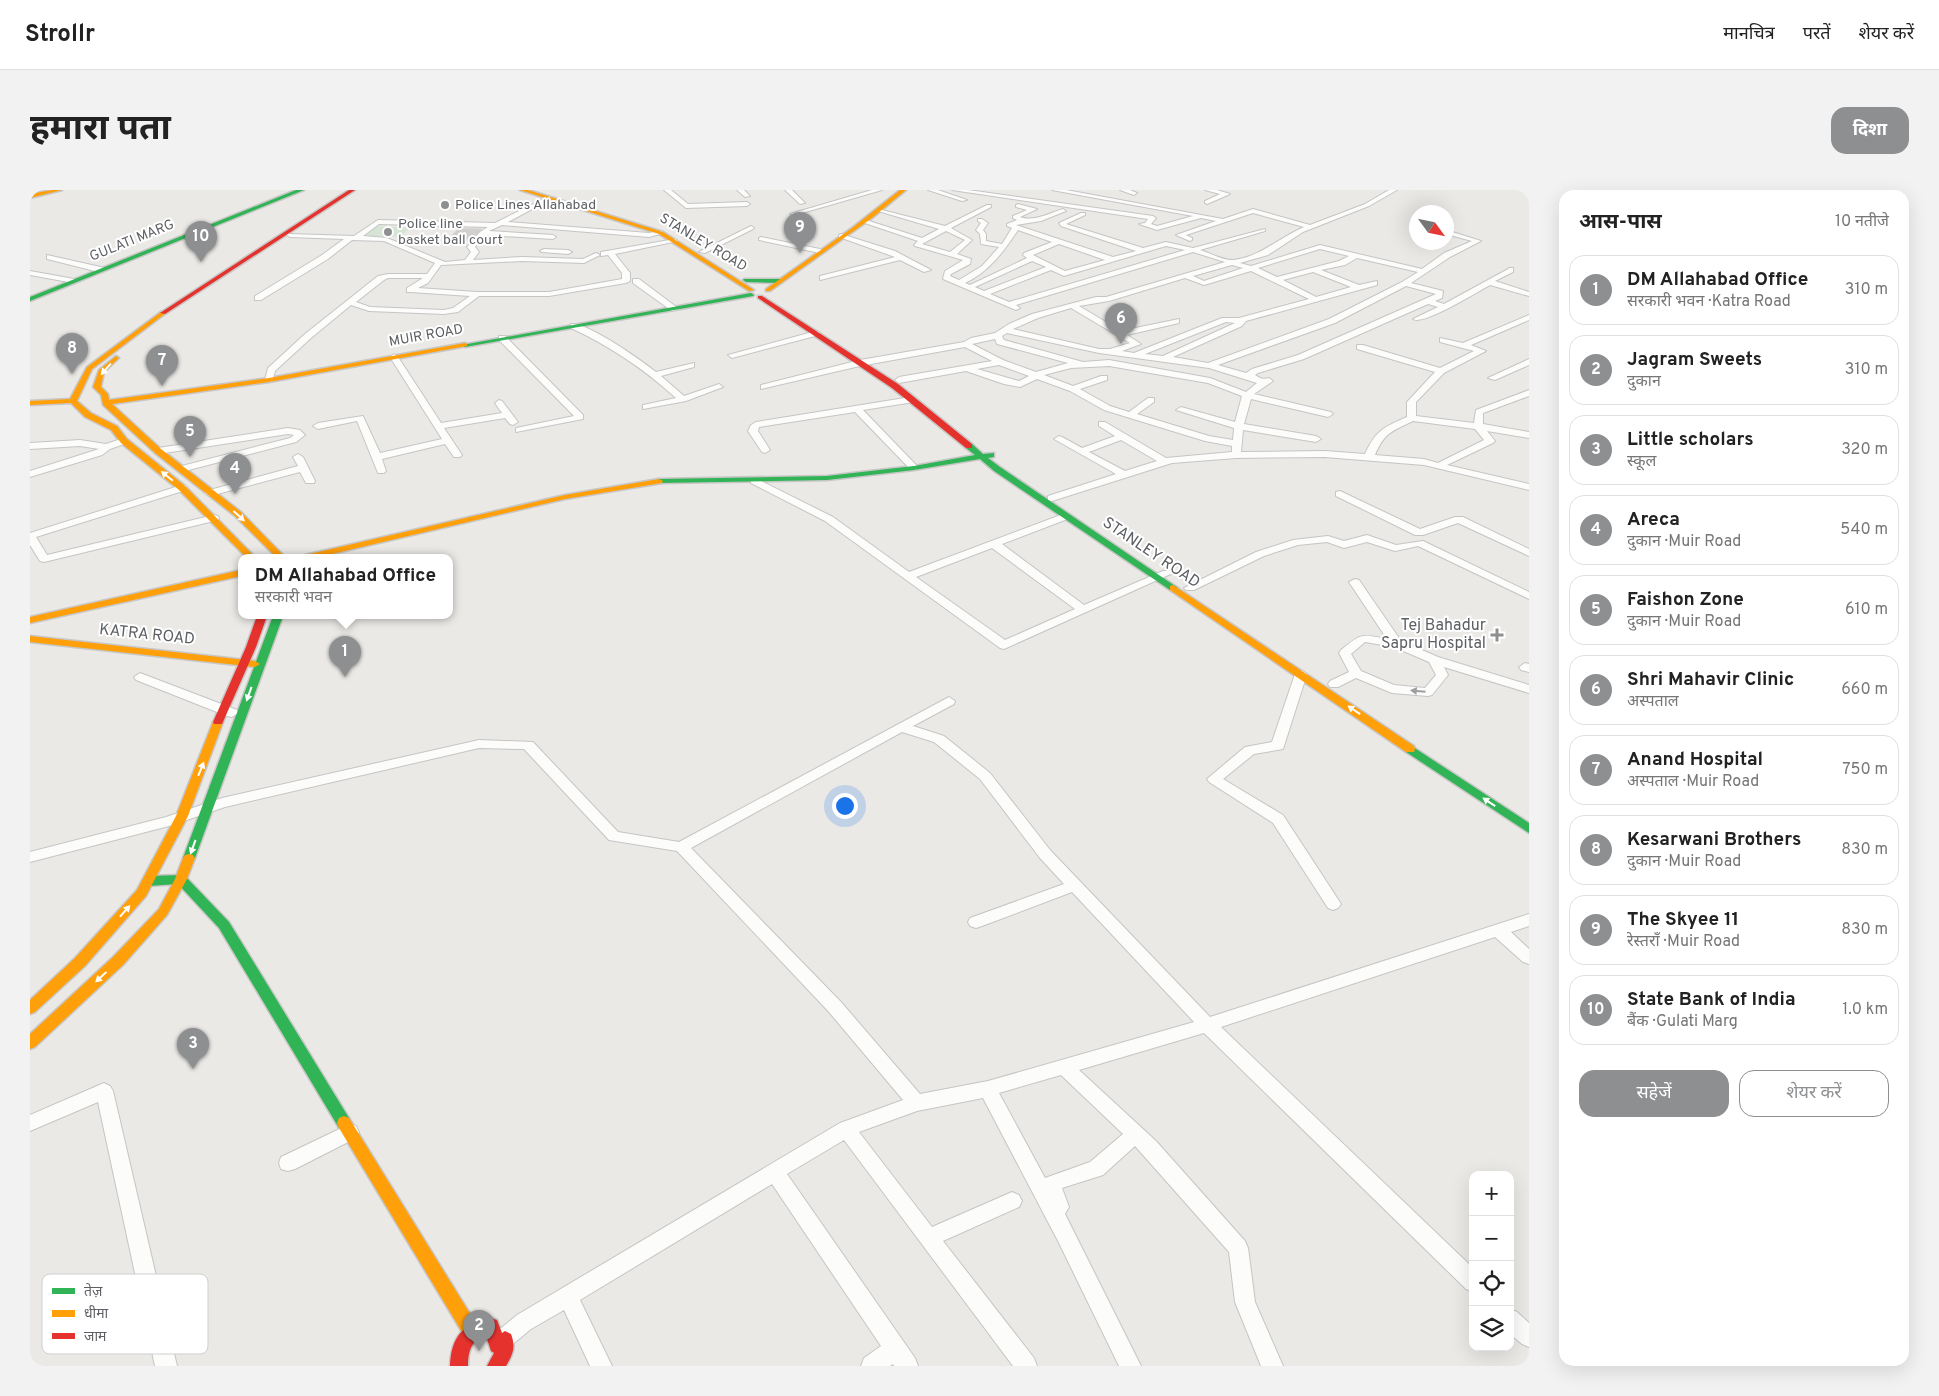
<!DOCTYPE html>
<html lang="hi">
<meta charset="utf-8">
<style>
body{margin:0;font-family:Overpass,"Noto Sans Devanagari",sans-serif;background:#f2f2f2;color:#222}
.controls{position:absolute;right:15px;bottom:15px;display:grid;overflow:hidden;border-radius:10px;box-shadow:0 5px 20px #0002}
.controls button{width:45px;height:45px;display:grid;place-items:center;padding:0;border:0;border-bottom:1px solid #e0e0e0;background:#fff;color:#222;font:25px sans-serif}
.compass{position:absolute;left:1379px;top:15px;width:45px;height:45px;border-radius:50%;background:#fff;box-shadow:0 5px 20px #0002;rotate:123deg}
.you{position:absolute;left:814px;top:615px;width:18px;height:18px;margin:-12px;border:4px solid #fff;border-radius:50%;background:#1a73e8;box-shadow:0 0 0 8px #1a73e833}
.badge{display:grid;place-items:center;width:32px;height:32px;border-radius:50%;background:#8e8f91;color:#fff;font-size:16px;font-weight:700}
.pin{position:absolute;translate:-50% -41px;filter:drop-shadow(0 1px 2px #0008)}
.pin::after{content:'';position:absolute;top:26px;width:18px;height:15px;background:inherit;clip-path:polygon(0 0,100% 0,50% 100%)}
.popup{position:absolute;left:208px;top:364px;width:215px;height:65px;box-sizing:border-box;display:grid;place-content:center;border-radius:10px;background:#fff;filter:drop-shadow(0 1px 4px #0005);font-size:16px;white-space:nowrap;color:#767676}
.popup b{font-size:19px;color:#222}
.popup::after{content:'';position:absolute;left:50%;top:100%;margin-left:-10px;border:10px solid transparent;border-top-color:#fff}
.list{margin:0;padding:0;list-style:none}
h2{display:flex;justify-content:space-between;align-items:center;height:65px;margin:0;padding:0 20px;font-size:21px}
h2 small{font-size:16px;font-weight:400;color:#767676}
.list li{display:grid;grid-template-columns:32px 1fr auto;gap:15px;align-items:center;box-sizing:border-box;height:70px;margin:0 10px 10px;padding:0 10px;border:1px solid #e0e0e0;border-radius:15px}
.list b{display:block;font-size:19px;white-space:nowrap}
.list p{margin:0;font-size:16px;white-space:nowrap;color:#767676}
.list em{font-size:16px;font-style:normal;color:#767676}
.actions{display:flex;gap:10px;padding:15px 20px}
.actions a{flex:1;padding:11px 0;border:1px solid #8e8f91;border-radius:15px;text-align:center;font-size:18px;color:#8e8f91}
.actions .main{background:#8e8f91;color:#fff}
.icon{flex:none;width:28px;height:28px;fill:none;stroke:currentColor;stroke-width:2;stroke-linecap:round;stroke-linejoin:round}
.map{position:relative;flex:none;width:1499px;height:1176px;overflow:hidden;border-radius:15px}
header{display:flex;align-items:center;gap:30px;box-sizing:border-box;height:70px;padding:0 25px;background:#fff;border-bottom:1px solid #e0e0e0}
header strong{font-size:24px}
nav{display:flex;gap:28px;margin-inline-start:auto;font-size:18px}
.intro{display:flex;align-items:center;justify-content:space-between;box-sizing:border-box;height:120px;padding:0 30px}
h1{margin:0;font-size:35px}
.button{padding:12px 22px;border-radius:15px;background:#8e8f91;color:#fff;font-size:18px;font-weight:700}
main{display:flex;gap:30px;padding:0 30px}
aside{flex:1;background:#fff;border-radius:15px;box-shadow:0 5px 20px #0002}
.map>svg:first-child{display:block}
</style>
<header>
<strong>Strollr</strong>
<nav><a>मानचित्र</a><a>परतें</a><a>शेयर करें</a></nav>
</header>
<div class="intro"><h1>हमारा पता</h1><a class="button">दिशा</a></div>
<main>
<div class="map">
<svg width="1499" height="1176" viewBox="0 0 1499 1176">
<rect width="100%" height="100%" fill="#ebe9e6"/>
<path fill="#d6e5d3" d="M347,36L380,38L370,47L335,46Z"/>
<path fill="#d1d0cf" stroke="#dad8d6" d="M429,38L452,39L440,51L417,50Z"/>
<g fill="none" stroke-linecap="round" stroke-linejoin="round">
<defs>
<path id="street" d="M634,0H641L658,14L717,12L720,14L717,16L656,18Z
M707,0H714L720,6L715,7Z
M755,0H762L775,13L770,14Z
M842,0H852L765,25L760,24Z
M898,0H908L937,10L932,11Z
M922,0H938L1123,26L1126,28L1121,34L1127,36L1163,26L1022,0H1036L1193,29L1223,19L1280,35L1335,14L1359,0H1367L1339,16L1273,42L1238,65L1210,73L1221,76L1290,55L1392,79L1414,63L1442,51L1416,44V40L1451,51L1420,67L1381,93L1413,101L1412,108L1405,111L1414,114L1480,78H1483V82L1465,91L1499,102V106L1460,95C1447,102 1393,136 1383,129L1408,117L1398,114L1274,169L1228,183L1225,185C1230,188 1232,190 1239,188L1243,191L1224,204L1301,222L1303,224L1298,227L1221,209L1214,234L1286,246L1291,249L1286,252L1213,240L1211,262L1295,261L1335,264C1346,240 1354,237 1377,227V212L1405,182L1327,159V155H1333L1410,178L1444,161L1410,152V148L1433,153L1499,125V130L1441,155L1456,161L1414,183L1386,212V226L1444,233L1446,220L1499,200V206L1453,223V234L1499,242V248L1457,241L1465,251L1463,253L1417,275L1499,294V300L1394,275L1295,267L1206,268L1142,273L1022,311L1018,310V306L1086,284L1024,249L1029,246L1032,247L1052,258L1085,246L1069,236V232H1075L1136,268L1202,262V256L1175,251L1074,220L1040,201L1007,189L990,197L974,194L936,181L869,193L865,190L869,187L962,171L935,157L830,176L731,199V195L830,170L934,152L941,148L965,143L979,134L1002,124L1066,107H1076L1195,72L1163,62L986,115L990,118L986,120L913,89L915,81L933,70L885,56L884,55L888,51L832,32V30H836L892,48L909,39L848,21V19L915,36L957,15H961V17L921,38L942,50L927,64L941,69L940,74L921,84L920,86L929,90L952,76L969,57L951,54L950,44L946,40L951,33L948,31V29H952L958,33L953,40L956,44V51L972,54L982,38L977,36V34L987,30L983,28V26L997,20L986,17V15L988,14L1007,19L990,27C1005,32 1019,23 1033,19L1036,21L1011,31L986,35L1083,67L1106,61L1031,36L1029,33L1051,23H1055V25L1036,34L1113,58L1136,52L1163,58L1235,39V41L1170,60C1180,63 1194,71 1204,70C1230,67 1250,47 1274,37L1223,23L1156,45L1162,48V50L1160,51L1146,45L1186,31L1171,28L1127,40L1109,34L1115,33L1118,29ZM988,40L1022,52L994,63L993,65L997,68L940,95L935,93C959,82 974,61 988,40ZM916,41L935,50L920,62L892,54ZM1029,54L1075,70L1035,81L1003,65ZM1136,56L1155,60L979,112L960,104L1021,80L1034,86ZM1290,59L1319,66L1309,71L1247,87L1228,78ZM1327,68L1388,82L1372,92L1299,129L1178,173L1143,167L1212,136L1216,131L1347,95V91L1329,95L1291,80L1315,75ZM1002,71L1016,77L954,101L945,97ZM1202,75L1213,78L1174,91L1163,86ZM1221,81L1279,109L1209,128H1192L1104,163L1092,161L1111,154L1097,145L1149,133V129L1091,141L1049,116L1079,111L1155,88L1174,95ZM1283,82L1321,97L1286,107L1253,90ZM1376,96L1406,104L1268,165L1222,179L1216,183L1188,175L1305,133ZM1041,118L1100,153L1080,159H1069L983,139L1008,128ZM1196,132L1205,133L1133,166L1115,164ZM977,143L1069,163L1179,178L1227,193L1216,202L1180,188L1079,170L1053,172L974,150L972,146ZM965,149L967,154L1038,173L1006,182L973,170L942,154ZM969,175L999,186L989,191L947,179ZM1079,176L1178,193L1212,206L1205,232L1151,217L1146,220L1204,238L1203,250L1179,246L1107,224L1124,212V208H1118L1099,222L1080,216L1050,199L1077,190V186H1071L1043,196L1014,185L1041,178ZM1383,231L1445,239L1454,250L1408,273L1394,269L1345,265C1354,243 1362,241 1383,231ZM1091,250L1127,271L1095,281L1059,262Z
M1090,0H1100L1107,3L1104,5Z
M1175,0H1187L1200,4L1177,14L1175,13V11L1190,4Z
M519,6L522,8L521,9L478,32L619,43L631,41L634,43L619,47L472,35L459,41L523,45L526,47L523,49L455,45L445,57L449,62L443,70L492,67L553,69L566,63L570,65L554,73L492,71L411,75L398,93L388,98L447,102H519L592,89V83L578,65L571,66V62L645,49L648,51L585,64L600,83V91L596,93L519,106H449L428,122L414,124L339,121L321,115L281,148L245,181L242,192L235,190L238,178L275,144L348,86L358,84H397L405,73L354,51L322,50L298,69L231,110H225V106L292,65L314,49L260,47L257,45L258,44L324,46L348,30L465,33ZM349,34L458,37L450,42L437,57L441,62L435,70L415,72L357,48L333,46ZM358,88H393L377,98V102H380L440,106L423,118L414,120L340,117L326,112L354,90Z
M721,36L724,38L723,39L675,63L669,62Z
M811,44L865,61L901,80L894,82L870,70L790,90V86L865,67L809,47V45Z
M731,47L790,59L794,61L790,63L729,50V48Z
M514,59L538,60L542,62L538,64L512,62L510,61Z
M17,65L75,78L76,80L69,82L17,69Z
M0,81L44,89L48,91L44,93L0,85Z
M603,89H609L649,119L642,121L603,93Z
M541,134C558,132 612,171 626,182L664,173V177L631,186L654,206L689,194L693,197L656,211L613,219V215L646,208C614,179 580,156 541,138Z
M786,141L790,143L789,145L702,168L698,165Z
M469,146H475L553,225V229L486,242V238L544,226L469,150Z
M364,164L368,167L411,233L472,223L465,213L469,210L472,211L488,232L483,235L480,234L475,228L414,238L432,265L430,267H424L415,254L352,269L356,281L354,283H348L327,231L288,239L283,236L288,233L333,226L350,263L412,249L360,167Z
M1499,169V175L1465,190L1458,188Z
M881,207L885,210L884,212L833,220L887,276V280H881L825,222L729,237L728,241L740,260L735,263L732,262L718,241L721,235L726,232Z
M258,238L270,240L275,245L266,252L151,282L148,281V277L260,248L264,245L258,244L128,264L123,261L128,258Z
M94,248L97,249V253L80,259L72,265L0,287V281L69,259L50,256L0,259V253L50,250L76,254Z
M268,264L273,267L285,291L284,293H276L270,282L180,306L175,303L176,301L268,276L263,267Z
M725,288L803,327L879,382L1036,323L1041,326L1040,328L972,354L1054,415L1133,381H1141L1143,383L974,459L970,458L795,331L721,293V289ZM962,358L1045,419L975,450L886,387Z
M152,295L156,296V300L6,347L17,365L184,325L188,326L189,328L188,330L14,372L10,371L0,355V343Z
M1310,301L1390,339L1425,327H1433L1499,359V366L1428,333L1393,345H1385L1306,306V302Z
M1337,345L1366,355L1393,351L1499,402V409L1388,356L1365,361L1337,352L1314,358L1297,352L1268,355L1234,366L1164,400H1156L1154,398L1226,362L1263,350L1298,346L1314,351Z
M1325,389L1329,390L1371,451L1408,467L1499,495V503L1414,477L1418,485L1402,505L1398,506L1362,503L1326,488L1308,497H1300L1298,494L1300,491L1319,482L1309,463L1311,460C1332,443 1330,444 1357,449L1319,392ZM1335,452L1364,457L1399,472L1406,485L1395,498L1364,495L1331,481L1321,464Z
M1495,473L1499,474V482L1491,480L1489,477Z
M1271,480L1277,484L1253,559L1224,564L1193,589L1253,625L1311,714L1308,718L1303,720L1298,718L1243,633L1179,592L1177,589L1215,557L1242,552L1265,484Z
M110,483L207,520L208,523L202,527L197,526L106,490L104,487Z
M919,507L925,511L924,514L883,536L914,546L960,583L1020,660L1180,827L1499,724V736L1481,742L1499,759V774L1493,772L1465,747L1191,837L1443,1078V1102L1436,1099L1174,843L1049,880L1126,951L1215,1051L1218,1058L1225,1112L1253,1176H1231L1205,1112L1199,1062L1105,956L1073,985L1032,998L1039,1017L1035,1024L1111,1176H1089L1028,1051L953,908L887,921L829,942L902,1037L982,1002L989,1005L992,1011L989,1017L913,1051L1004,1168L1007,1176H983L814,950L757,984L885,1168L888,1176H864L863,1174L860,1176H831L834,1168L851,1156L742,994L550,1110L582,1176H560L534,1120L501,1139L478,1158L471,1161L464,1158L461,1151L464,1144L487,1125L810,933L873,910L799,822L647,661L579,650L494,559L449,558L195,617L139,636L0,672V662L136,627L192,608L449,550L503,552L588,642L649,652ZM872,542L904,552L950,589L1010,668L1034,694L940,728L938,732L940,736L946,738L952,736L1042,702L1164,832L958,891L890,904L811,812L661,658ZM1031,885L1093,944L1060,972L1015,988L969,903Z
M74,893L80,896L83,901L147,1176H125L68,912L0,941V925Z
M320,934L326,936L329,942L326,948L265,979L258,981L251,979L249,973L251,967Z
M1480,1119L1487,1122L1499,1133V1157L1492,1154L1480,1144Z"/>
<path id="fast" d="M266,0H274L0,111V107Z
M714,89H750L753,91L750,93L716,92L713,90Z
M721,103L724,105L723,106L435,157L432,155Z
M936,254H942L953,264L964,263V267L958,268L970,277L1148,398L1146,400H1140L964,281L950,269L884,280L797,290L629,293L625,291L629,289L797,286L884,276L945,265L936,258Z
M243,426H253L165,668L163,671H155L153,668Z
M1380,555L1499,633V643L1376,562L1375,559Z
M151,685L155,686L199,732L319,928L321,933L319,938L314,940L309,938L189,738L148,694L118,696L114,694L112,691L114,688L118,686Z"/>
<path id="slow" d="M22,0H32L0,8V4Z
M490,0H498L633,42L724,100L719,101L629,44Z
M870,0H876L842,28L740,101H736V99L822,38Z
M131,122L136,123L62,179L47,211L61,223L87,236L97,249L155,296L226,368H217L149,300L91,253L81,240L55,227L41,213L0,215V211L40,209L57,177Z
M435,153L437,154V156L239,192L82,214L131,259L211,322L256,368H247L205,326L125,263L73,215L71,205L63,197L69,180L86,166L89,168L74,182L71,197L78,204L79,210L239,188Z
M629,289L633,291L632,293L535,309L285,368H271L275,365L535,305Z
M211,380V386L0,433V427Z
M1143,395L1384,556L1385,559L1384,562H1376L1140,400V396Z
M0,446L225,471L230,474L225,477L0,452Z
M188,529L193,532L158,626L116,706L55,776L5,822L0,824V810L45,768L107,700L146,626L183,532Z
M159,664L163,665L165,668L157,689L137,725L93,775L5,857L0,859V844L83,767L129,719L145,689L153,668L155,665Z
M314,926L319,928L447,1135L450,1141L447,1147L441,1150L435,1147L309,938L307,933L309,928Z"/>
<path id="jam" d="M319,0H325L135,124L130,123Z
M728,106H732L868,194L942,254V258H936L862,198L728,108Z
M227,426H237L226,457L193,532L192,534H184L183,532L216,457Z
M461,1128L467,1130L472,1143L475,1141L481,1144C486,1157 483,1164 476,1176H457L464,1163L461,1161L456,1146C441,1150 438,1162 438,1176H420C421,1147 433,1133 461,1128Z"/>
</defs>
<use href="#street" stroke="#c5c5c6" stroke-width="2"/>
<use href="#fast" stroke="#c8c7c7" stroke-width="3"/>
<use href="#slow" stroke="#c8c7c7" stroke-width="3"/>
<use href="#jam" stroke="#c8c7c7" stroke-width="3"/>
<use href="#street" fill="#fcfcfb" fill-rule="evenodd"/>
<use href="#fast" fill="#30b455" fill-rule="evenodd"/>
<use href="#slow" fill="#ff9f0a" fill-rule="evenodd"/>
<use href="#jam" fill="#e5322d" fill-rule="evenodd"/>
</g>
<defs><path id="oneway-solid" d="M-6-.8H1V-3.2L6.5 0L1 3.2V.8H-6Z" transform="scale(1.25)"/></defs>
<g fill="#fff">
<use href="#oneway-solid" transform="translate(76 179) rotate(131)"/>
<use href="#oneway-solid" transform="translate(137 286) rotate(-141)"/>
<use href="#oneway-solid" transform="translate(209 326) rotate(42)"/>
<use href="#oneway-solid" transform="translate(219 504) rotate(110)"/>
<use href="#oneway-solid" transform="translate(1324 520) rotate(-146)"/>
<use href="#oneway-solid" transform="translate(171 579) rotate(-68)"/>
<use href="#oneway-solid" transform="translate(1459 612) rotate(-146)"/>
<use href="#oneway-solid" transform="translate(163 657) rotate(110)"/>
<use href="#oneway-solid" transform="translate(95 721) rotate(-48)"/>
<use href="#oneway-solid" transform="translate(71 787) rotate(137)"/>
</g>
<use fill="#9c9ea0" href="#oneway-solid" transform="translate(1388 501) rotate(-175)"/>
<g fill="#8e8f91" stroke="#fff" stroke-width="2">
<circle cx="415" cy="15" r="5"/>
<circle cx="358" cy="42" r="5"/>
<path d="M1464.5 437.5h5v5h5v5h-5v5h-5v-5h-5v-5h5z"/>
</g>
<g text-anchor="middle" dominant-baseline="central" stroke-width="4" stroke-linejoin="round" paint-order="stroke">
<g font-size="14" fill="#5c5f63" stroke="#fff" text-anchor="start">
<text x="425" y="15">Police Lines Allahabad</text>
<text x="368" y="34">Police line<tspan x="368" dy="16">basket ball court</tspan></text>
</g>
<g font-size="14" fill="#5c5f63" stroke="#fff">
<text transform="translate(102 51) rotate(-22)">GULATI MARG</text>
<text transform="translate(673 53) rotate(31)">STANLEY ROAD</text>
<text transform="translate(396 146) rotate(-10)">MUIR ROAD</text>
</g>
<g font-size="16" fill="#5c5f63" stroke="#fff">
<text transform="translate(1121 363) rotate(34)">STANLEY ROAD</text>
<text transform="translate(117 445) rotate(6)">KATRA ROAD</text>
</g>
<g font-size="16" fill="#5c5f63" stroke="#fff" text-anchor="end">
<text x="1456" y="436">Tej Bahadur<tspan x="1456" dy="18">Sapru Hospital</tspan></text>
</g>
</g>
<rect x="12" y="1084" width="166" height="80" rx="8" fill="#fff" stroke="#cecfd0" stroke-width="1"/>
<rect x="22" y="1098" width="23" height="6" fill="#30b455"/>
<rect x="22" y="1120" width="23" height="7" fill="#ff9f0a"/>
<rect x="22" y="1143" width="23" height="6" fill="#e5322d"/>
<g font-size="14" fill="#5c5f63">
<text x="54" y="1106">तेज़</text>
<text x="54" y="1128">धीमा</text>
<text x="54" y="1151">जाम</text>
</g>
</svg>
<div class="controls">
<button>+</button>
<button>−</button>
<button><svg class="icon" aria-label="locate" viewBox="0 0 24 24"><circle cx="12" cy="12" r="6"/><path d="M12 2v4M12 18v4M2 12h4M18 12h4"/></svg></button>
<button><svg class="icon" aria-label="layers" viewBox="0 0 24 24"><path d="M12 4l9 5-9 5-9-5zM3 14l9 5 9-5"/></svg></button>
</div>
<svg class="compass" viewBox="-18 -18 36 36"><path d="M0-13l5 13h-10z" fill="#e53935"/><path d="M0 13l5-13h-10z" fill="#767676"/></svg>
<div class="you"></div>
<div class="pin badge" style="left:315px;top:487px">1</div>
<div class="popup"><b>DM Allahabad Office</b>सरकारी भवन</div>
<div class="pin badge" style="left:449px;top:1161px">2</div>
<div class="pin badge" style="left:163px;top:879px">3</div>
<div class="pin badge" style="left:205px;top:304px">4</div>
<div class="pin badge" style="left:160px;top:267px">5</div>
<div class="pin badge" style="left:1091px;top:154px">6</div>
<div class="pin badge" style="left:132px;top:196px">7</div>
<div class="pin badge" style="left:42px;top:184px">8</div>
<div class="pin badge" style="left:770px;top:63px">9</div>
<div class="pin badge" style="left:171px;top:72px">10</div>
</div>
<aside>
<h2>आस-पास<small>10 नतीजे</small></h2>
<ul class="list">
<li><span class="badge">1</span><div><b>DM Allahabad Office</b><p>सरकारी भवन · Katra Road</p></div><em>310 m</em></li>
<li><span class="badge">2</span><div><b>Jagram Sweets</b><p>दुकान</p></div><em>310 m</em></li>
<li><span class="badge">3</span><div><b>Little scholars</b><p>स्कूल</p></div><em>320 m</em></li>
<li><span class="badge">4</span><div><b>Areca</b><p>दुकान · Muir Road</p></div><em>540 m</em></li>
<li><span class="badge">5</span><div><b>Faishon Zone</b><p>दुकान · Muir Road</p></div><em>610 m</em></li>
<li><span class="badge">6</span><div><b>Shri Mahavir Clinic</b><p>अस्पताल</p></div><em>660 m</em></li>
<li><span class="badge">7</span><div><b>Anand Hospital</b><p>अस्पताल · Muir Road</p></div><em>750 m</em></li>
<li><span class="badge">8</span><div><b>Kesarwani Brothers</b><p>दुकान · Muir Road</p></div><em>830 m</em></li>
<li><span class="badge">9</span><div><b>The Skyee 11</b><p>रेस्तराँ · Muir Road</p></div><em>830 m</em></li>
<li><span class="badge">10</span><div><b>State Bank of India</b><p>बैंक · Gulati Marg</p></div><em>1.0 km</em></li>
</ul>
<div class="actions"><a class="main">सहेजें</a><a>शेयर करें</a></div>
</aside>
</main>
